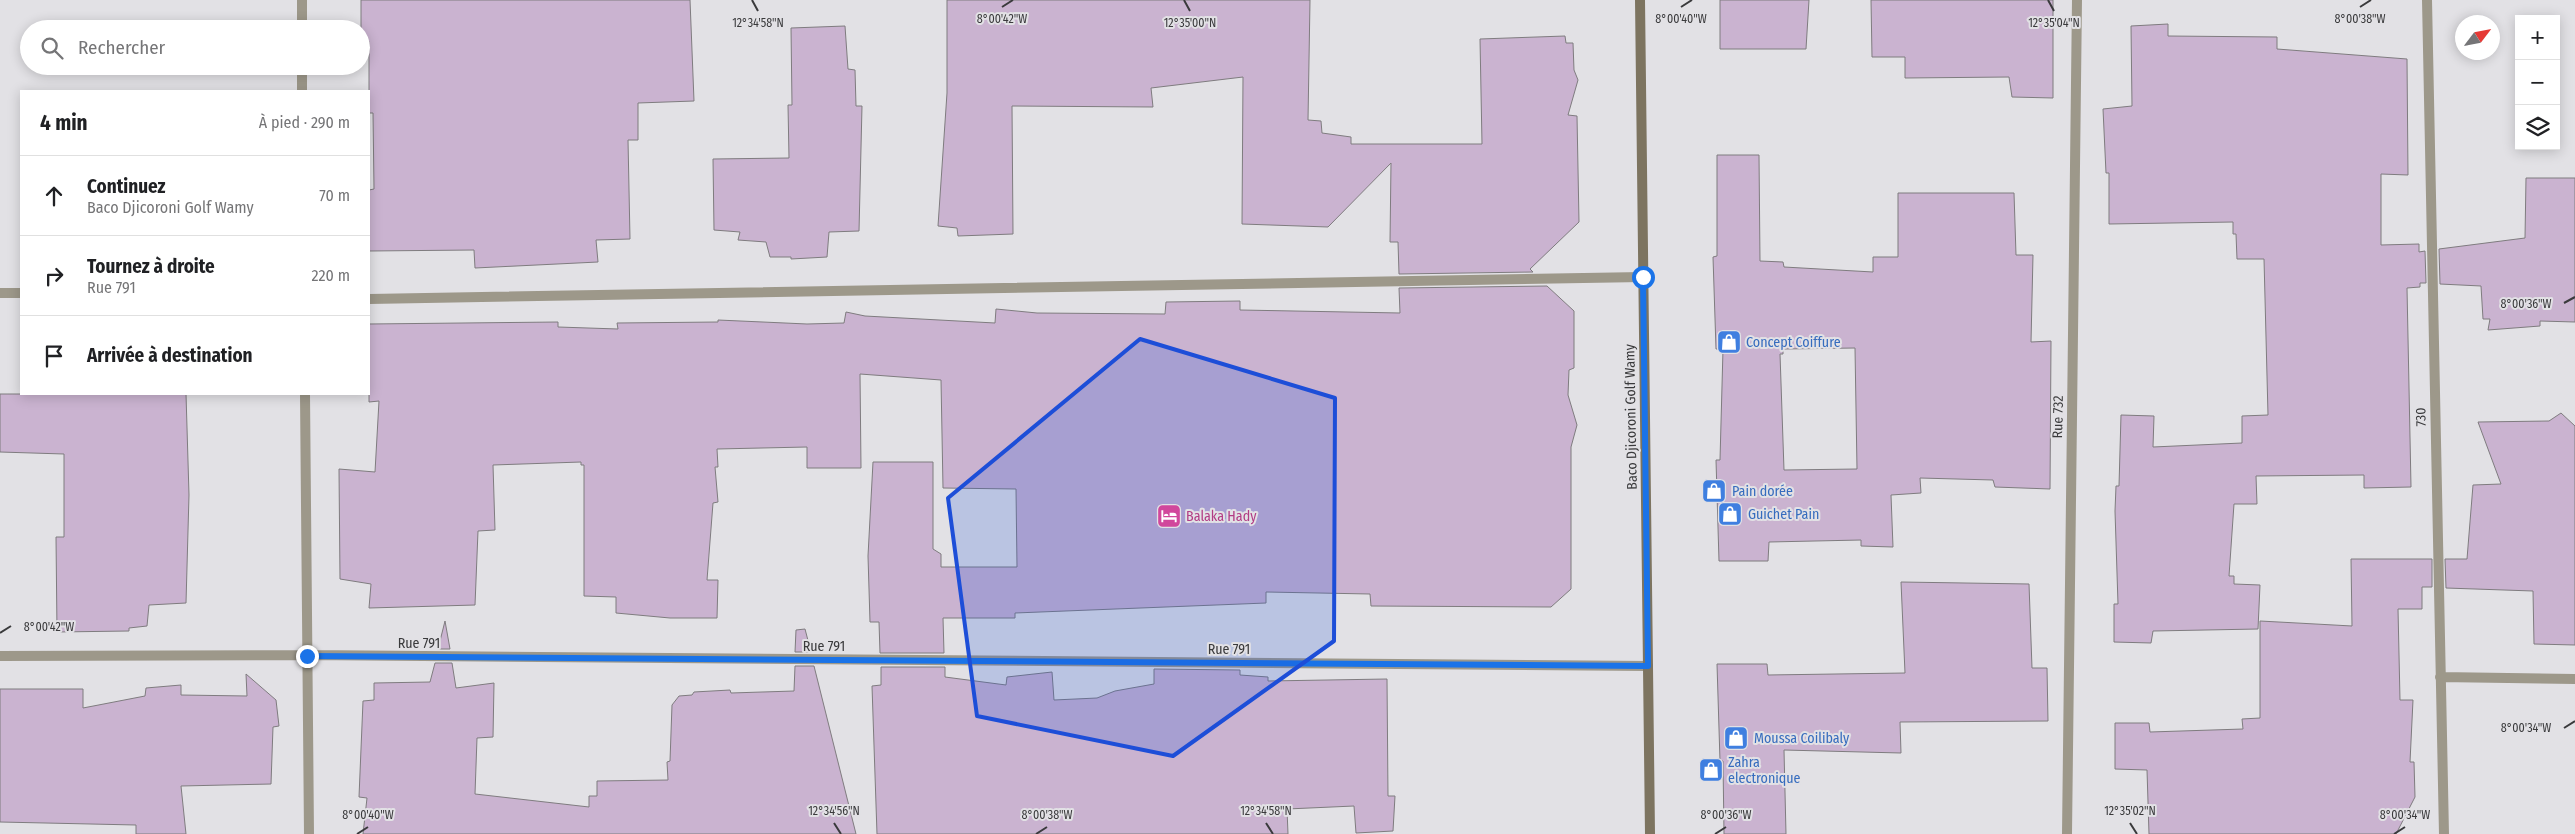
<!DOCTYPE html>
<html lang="fr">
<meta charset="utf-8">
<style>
body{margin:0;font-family:"Fira Sans Condensed",sans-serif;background:#f6f6f6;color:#202124}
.controls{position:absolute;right:15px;top:15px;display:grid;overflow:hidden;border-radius:0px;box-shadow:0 2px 12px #0003}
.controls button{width:45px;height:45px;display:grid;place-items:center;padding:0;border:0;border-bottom:1px solid #e0e0e0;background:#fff;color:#202124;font:25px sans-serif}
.compass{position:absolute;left:2455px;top:15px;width:45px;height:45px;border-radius:50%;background:#fff;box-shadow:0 2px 12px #0003;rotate:58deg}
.stop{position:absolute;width:15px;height:15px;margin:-11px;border:4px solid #1a73e8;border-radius:50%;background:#fff}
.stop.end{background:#1a73e8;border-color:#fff;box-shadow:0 1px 5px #0008}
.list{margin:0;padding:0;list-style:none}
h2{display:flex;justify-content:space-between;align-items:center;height:65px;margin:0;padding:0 20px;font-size:21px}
h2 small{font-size:16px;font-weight:400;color:#757577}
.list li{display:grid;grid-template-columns:32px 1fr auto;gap:15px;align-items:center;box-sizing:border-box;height:80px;padding:0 20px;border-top:1px solid #e0e0e0}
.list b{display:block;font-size:19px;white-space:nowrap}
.list p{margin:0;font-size:16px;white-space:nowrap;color:#757577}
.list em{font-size:16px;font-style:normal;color:#757577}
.icon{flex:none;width:28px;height:28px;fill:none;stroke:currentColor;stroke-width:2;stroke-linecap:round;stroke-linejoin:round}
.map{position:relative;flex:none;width:2575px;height:834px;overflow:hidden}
.search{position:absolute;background:#fff;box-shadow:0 2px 12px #0003;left:20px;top:20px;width:350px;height:55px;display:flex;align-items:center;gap:12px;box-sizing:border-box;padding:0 18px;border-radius:28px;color:#757577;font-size:19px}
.panel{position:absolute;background:#fff;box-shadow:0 2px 12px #0003;left:20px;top:90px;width:350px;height:305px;border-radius:0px}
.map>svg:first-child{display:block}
</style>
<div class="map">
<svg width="2575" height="834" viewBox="0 0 2575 834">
<rect width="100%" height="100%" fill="#e2e1e5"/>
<path fill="#cab3d0" stroke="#7f7c7f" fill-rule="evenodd" d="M361,0H690L694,101L638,103V140H628L630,239L596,240L598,262L475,268L474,250L369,251V190L374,189L373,113H369V41H361Z
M947,0H1310L1308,120L1321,121L1322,133L1351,137V144H1482L1480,39L1565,36L1566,43H1573L1574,70L1578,80L1568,115L1577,116L1579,222L1530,269L1533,272L1399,274L1398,242H1390L1391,163L1328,227L1242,224L1243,77L1151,88L1153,107L1012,106L1013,234L958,236L957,228L938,226L947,93Z
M1720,0H1809L1806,49H1720Z
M1871,0H2053V98L2012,97L2009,77L1905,78V57H1872Z
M2168,24V36L2277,37V49L2407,59L2408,175L2381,174V245L2419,244V252L2425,251L2426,283H2420V287L2407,288L2411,487L2364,488V475L2256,476L2257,504H2234L2229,576H2234V584L2260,585L2258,629L2153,631L2151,643L2114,642V604H2118L2115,511L2116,486H2119L2121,415L2154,416L2153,447L2242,443V416L2268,415L2264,259H2237L2236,234H2233V222L2109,224V173H2106L2103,109L2132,106L2131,26Z
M845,26L848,69L855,70L856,106H862L859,231L829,232L827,257L791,259V257H770L766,242L738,240L740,232L714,230L713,159L789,158L788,105H792L791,28Z
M1717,155H1759L1760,261L1783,262L1784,267L1873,272V257H1898V193H2014L2016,255H2033L2031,342L2051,341L2050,489L1995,487L1993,480L1920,478L1921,493L1891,495L1893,547L1861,546V540L1769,542L1768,561H1719L1716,460H1720L1723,349H1716L1713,257L1717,256ZM1855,348L1857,469L1784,470L1780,354H1783V349Z
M2526,178H2575V322L2540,321V326L2488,330L2490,319H2483L2481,286L2440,284L2439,249L2525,238Z
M1547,286L1574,311V368L1569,370L1568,395L1577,425L1571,447V589L1551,607L1371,606L1370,594L1266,592V603L1015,613V618H943L944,653H880L879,622H870L868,556L873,462H933V549L941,554V567H1017L1016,489L943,488L941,380L860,374L861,468H807V447L717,449L718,467H715L718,502L713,503L707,580H718L717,618H670L616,613V597L584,596V465H581V462L493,465L495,530L478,531L475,605L369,608L371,584L340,579L339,469L375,472L379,401L369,402V324L558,322V327L618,329L617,323L718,322V320L807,324L844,323L846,312L865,316L995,323L996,309L1037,313L1165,314L1166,302L1240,301V310L1400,313L1399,288Z
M0,394H186L189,495L186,603L149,605L147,626L129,628V631L57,632L56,537H64V454L0,452Z
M2561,413L2575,426V645L2534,644L2533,591L2446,588L2445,559H2467L2473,485L2501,484L2478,422L2549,421Z
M2351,559H2432V587H2422V609H2398L2400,700H2413L2410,762H2414L2415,797L2396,834H2149L2147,770L2115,769V723H2149L2150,732L2243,729L2242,719L2260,718V621L2352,626Z
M1901,582L2029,584L2032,668H2047L2048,721L1900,722L1901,753L1784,750L1786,834H1724L1723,761H1720L1717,664H1767L1768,675L1905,673Z
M445,621L450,649H438Z
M805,629L811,652H795L796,630Z
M435,663H452L456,688L494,683L493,737L477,738L475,794L589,807V796H597V781L668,780L667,762L670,761L672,705L679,696L692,695L694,692L730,690L731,693L794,691L795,666H814L856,834H363L367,798L359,797L363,701L374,700V683L430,682Z
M881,667H945V677L1006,685L1007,677L1052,672L1054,700L1097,698L1115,691L1154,684V669L1240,670V675L1268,677V681L1387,679L1388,796H1395L1393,831L1356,833L1354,806L1287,809L1288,834H877L872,686L881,685Z
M246,674L276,700L279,726L273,727L271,784L181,786L186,834H136V825L0,822V689H83V708L145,696L146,688L181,685V695L247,696Z"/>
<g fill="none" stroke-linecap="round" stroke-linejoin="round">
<path stroke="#9d988a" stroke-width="10" d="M302,0V29
M2427,0L2444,834
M302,66V91
M0,293H21
M369,299L1643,277
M305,394L309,834
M0,656L307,655L1648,666
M2440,677L2575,679
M2067,834L2077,0"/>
<path stroke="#7d7460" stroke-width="10" d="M1640,0L1650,834"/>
</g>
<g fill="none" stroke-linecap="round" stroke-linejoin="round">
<path stroke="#1a73e8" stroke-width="6" d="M307,656L1648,666L1643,277"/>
</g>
<path fill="#1d4ed8" fill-opacity="0.2" stroke="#1d4ed8" stroke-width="4" stroke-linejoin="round" d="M1140,339L1335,398L1334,641L1173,756L977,716L948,498Z"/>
<path fill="none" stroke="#3a3a3c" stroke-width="2" d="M752,0L758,11M1184,0L1190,11M2048,0L2054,11M1002,7L1013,0M1681,7L1692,0M2360,7L2371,0M2564,303L2575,297M0,633L11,626M2564,728L2575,721M834,823L841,834M1266,823L1273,834M2130,823L2137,834M357,834L368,827M1036,834L1047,827M1715,834L1726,827M2394,834L2405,827"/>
<defs>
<symbol id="shop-square" viewBox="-11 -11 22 22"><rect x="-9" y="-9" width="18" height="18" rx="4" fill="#3f7fe0" stroke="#e2e1e5"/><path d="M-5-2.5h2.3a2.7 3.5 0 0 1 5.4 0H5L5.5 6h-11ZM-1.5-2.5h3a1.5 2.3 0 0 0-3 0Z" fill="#fff"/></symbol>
<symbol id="hotel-square" viewBox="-11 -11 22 22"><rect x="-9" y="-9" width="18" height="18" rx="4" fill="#d1479c" stroke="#e2e1e5"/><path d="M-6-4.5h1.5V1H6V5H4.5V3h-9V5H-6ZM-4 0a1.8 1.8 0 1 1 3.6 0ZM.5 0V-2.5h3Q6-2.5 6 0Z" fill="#fff"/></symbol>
</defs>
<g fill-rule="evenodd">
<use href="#shop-square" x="1715" y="328" width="28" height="28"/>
<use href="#shop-square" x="1700" y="477" width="28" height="28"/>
<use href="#shop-square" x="1716" y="500" width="28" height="28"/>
<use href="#hotel-square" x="1155" y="502" width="28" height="28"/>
<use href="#shop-square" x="1722" y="724" width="28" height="28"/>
<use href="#shop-square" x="1697" y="756" width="28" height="28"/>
</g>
<g text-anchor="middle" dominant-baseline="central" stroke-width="4" stroke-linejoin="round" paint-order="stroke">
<g font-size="14" fill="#366cbe" stroke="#e2e1e5" text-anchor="start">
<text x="1746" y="342">Concept Coiffure</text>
<text x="1732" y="491">Pain dorée</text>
<text x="1748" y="514">Guichet Pain</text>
<text x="1754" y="738">Moussa Coilibaly</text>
<text x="1728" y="762">Zahra<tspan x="1728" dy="16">electronique</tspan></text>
</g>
<g font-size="14" fill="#3a3a3c" stroke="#e2e1e5">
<text transform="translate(1631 417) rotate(-91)">Baco Djicoroni Golf Wamy</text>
<text transform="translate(2058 417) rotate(-89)">Rue 732</text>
<text transform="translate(2421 417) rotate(-91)">730</text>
<text x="419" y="643">Rue 791</text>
<text x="824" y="646">Rue 791</text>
<text x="1229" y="649">Rue 791</text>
</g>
<g font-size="14" fill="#b23c85" stroke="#e2e1e5" text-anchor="start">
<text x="1186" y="516">Balaka Hady</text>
</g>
</g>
<g font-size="12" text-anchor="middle" fill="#3a3a3c" stroke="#e2e1e5" stroke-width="4" stroke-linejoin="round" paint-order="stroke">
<text x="1002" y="23">8°00'42"W</text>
<text x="1681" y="23">8°00'40"W</text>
<text x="2360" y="23">8°00'38"W</text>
<text x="2054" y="27">12°35'04"N</text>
<text x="758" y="27">12°34'58"N</text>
<text x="1190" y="27">12°35'00"N</text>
<text x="2526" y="308">8°00'36"W</text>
<text x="49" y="631">8°00'42"W</text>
<text x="2526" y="732">8°00'34"W</text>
<text x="834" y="815">12°34'56"N</text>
<text x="1266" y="815">12°34'58"N</text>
<text x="2130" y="815">12°35'02"N</text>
<text x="368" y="819">8°00'40"W</text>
<text x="1047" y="819">8°00'38"W</text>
<text x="1726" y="819">8°00'36"W</text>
<text x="2405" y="819">8°00'34"W</text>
</g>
</svg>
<div class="controls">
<button>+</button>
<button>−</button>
<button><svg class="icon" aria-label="layers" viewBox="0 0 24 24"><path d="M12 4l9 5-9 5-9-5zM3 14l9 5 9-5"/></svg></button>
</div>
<svg class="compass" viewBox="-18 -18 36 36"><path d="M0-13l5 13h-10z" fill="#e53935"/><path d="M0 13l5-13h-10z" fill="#757577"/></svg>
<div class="stop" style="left:1643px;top:277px"></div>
<div class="stop end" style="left:307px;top:656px"></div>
<div class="search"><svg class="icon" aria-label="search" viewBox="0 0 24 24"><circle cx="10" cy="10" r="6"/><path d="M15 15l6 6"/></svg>Rechercher</div>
<section class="panel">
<h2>4 min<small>À pied · 290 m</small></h2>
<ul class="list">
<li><svg class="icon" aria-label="ahead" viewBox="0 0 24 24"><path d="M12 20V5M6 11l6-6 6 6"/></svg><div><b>Continuez</b><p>Baco Djicoroni Golf Wamy</p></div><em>70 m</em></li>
<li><svg class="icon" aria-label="right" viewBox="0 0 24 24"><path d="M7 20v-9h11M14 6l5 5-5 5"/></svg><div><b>Tournez à droite</b><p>Rue 791</p></div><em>220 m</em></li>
<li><svg class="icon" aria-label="arrive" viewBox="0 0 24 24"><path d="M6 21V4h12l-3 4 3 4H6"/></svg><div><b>Arrivée à destination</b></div></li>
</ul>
</section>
</div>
